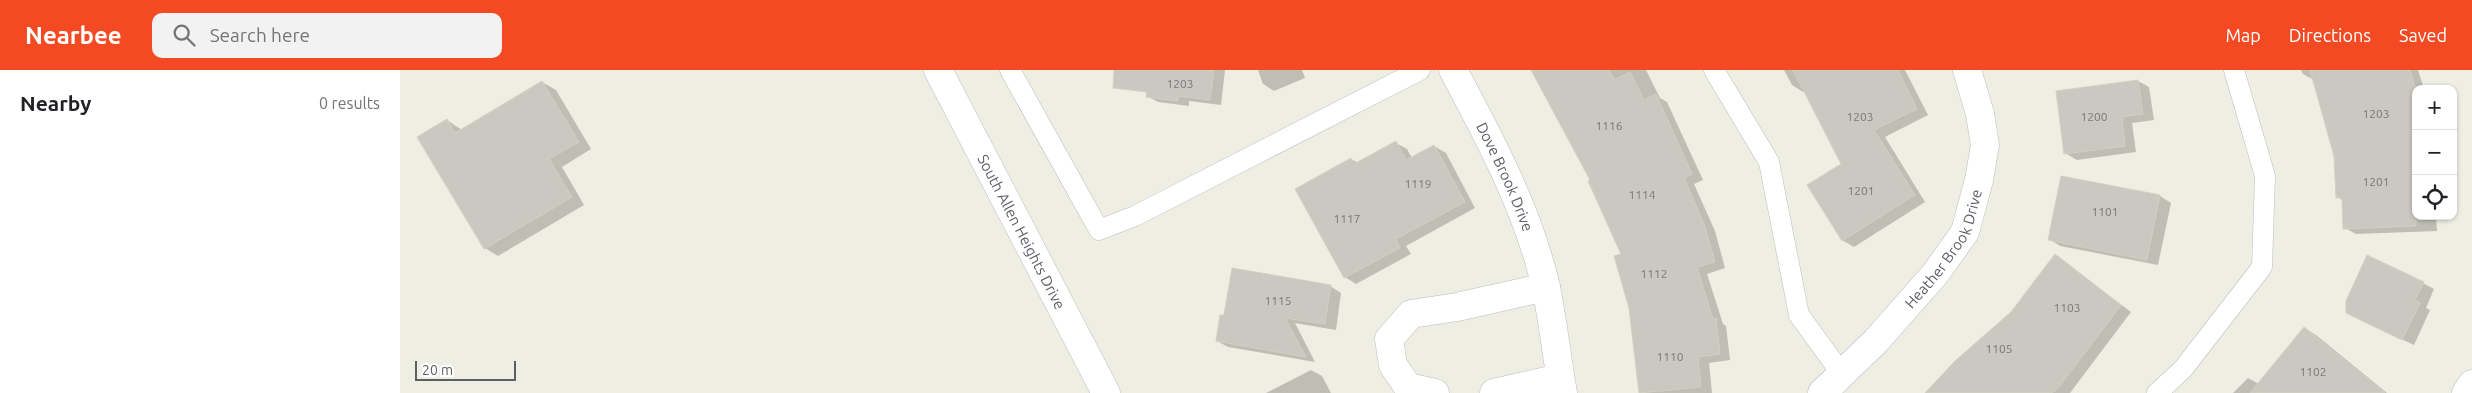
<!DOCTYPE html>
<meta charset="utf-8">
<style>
body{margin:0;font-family:Ubuntu,sans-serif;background:#f2f2f2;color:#202124}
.controls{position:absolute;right:15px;top:15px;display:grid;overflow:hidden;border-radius:10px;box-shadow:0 1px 4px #0004}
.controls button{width:45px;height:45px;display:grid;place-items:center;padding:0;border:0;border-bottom:1px solid #e0e0e0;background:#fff;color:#202124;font:25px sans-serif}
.scale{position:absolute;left:15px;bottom:12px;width:101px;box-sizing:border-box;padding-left:5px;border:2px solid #5b5e65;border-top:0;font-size:14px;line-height:18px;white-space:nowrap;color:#5b5e65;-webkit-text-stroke:4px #fff;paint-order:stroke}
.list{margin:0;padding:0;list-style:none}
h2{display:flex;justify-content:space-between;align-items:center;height:65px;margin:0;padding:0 20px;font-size:21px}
h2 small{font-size:16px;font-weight:400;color:#757577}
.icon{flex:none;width:28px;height:28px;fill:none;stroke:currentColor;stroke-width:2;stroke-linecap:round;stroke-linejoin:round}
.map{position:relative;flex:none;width:2072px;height:323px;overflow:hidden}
header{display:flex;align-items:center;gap:30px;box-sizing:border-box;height:70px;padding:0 25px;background:#f44a23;color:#fff}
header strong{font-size:24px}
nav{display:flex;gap:28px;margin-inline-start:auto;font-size:18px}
.search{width:350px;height:45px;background:#f2f2f2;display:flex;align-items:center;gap:12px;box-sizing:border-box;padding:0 18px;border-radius:10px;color:#757577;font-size:19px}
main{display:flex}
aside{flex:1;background:#fff}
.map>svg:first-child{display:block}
</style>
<header>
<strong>Nearbee</strong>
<div class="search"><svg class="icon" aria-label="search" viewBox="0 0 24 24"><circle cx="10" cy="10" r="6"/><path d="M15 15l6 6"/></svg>Search here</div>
<nav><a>Map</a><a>Directions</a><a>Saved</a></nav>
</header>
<main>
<aside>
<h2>Nearby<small>0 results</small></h2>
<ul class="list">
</ul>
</aside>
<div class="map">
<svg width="2072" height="323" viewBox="0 0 2072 323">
<rect width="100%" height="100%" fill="#efeee3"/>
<path fill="#0003" d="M750,0H825L821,35L789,31V36L758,32L747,26Z
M858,0H902L905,8L874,21L863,14Z
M1133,0H1246L1260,28L1267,32L1303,110L1294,114L1315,161L1325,198L1307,204L1323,254L1326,256L1330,290L1309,293L1312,323H1240L1222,185L1192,111Z
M1384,0H1505L1528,45L1485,67L1525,132L1454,177L1442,170L1443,94L1405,21L1403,22L1392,15Z
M1901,0H2018L2024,19H2016V146H2036L2037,161L1956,164L1945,158L1944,131L1937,127L1935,86L1914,10L1903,4Z
M1738,11L1749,17L1754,50L1732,53L1736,82L1677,90L1665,83Z
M142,12L156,20L191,79L162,97L184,135L98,186L85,178L47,50L62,60Z
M996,73L1007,79L1012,88L1034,76L1046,83L1075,138L1006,176L1011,184L956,214L945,207L951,89L958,93Z
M1760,126L1771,133L1758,195L1660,176L1649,169Z
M1655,186L1731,242L1670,323H1526L1611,243Z
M2023,213L2034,219L2026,238L2030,240L2014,275L1959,249Z
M930,216L941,223L936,260L895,253L915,292L828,277L817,271Z
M1905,258L1916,265L1987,323H1833L1848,308L1859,314Z
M911,300L922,306L931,323H866Z"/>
<path fill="#cac8c0" stroke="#d4d0c1" d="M714,0H814L810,30L778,26V31L746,27L747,22L713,18Z
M1131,0H1209L1214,10L1230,2L1244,30L1256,24L1292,104L1284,108L1304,154L1315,192L1297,197L1313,249L1316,248L1320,284L1298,287L1301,317L1239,323L1229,238L1214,186L1221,184L1188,111L1190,110Z
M1393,0H1498L1517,39L1474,60L1515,125L1442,171L1407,115L1441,94Z
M1910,0H2010L2016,21V156L1943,159L1942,127L1936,128L1934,86Z
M1738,10L1743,44L1722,47L1725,76L1664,84L1656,21Z
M142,11L179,72L149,89L172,127L84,179L17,67L47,49L55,63Z
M996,71L1006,90L1034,75L1065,132L996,169L1000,178L944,208L895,119L951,88L954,94Z
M1661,106L1760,125L1747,190L1648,170Z
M1655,184L1721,235L1659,317L1652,323H1525L1555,291L1611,242Z
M1967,185L2024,212L2015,230L2020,233L2002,270L1946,243V231Z
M832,198L931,215L925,254L885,248L906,287L816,271L820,245H824Z
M1904,257L1985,323H1850Z"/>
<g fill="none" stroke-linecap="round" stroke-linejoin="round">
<defs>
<path id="lane" d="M610,0L699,160L735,146L1020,0
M1314,0L1369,92L1399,245L1442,304
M1757,323L1783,299L1862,197L1865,106L1834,0"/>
<g id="street">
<path id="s1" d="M1053,0C1090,69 1128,140 1146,217C1153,252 1157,288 1163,323"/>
<path d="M1035,323L1008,317L993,295L989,269L1011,244L1057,237L1146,217"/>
<path d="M1094,323L1160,308"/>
<path id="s2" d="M1422,323L1476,271L1535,204L1565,162L1579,110L1585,75L1580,44L1567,0"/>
<path d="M2066,323L2072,314"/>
</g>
<g id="secondary">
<path id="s3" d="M538,0L706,323"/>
</g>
</defs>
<use href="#lane" stroke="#bbbcc3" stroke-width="21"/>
<use href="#street" stroke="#bbbcc3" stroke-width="29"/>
<use href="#secondary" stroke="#bcbec5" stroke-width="29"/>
<use href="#lane" stroke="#fff" stroke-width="20"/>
<use href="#street" stroke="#fff" stroke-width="28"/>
<use href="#secondary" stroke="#fff" stroke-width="28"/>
</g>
<g text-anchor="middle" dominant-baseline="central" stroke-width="4" stroke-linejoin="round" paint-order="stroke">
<g font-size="12" fill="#77787c">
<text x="780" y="13">1203</text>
<text x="1976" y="43">1203</text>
<text x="1460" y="46">1203</text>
<text x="1694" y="46">1200</text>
<text x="1209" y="55">1116</text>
<text x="1976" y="111">1201</text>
<text x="1018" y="113">1119</text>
<text x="1461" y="120">1201</text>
<text x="1242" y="124">1114</text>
<text x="1705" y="141">1101</text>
<text x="947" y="148">1117</text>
<text x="1254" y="203">1112</text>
<text x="878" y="230">1115</text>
<text x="1667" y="237">1103</text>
<text x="1599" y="278">1105</text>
<text x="1270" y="286">1110</text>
<text x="1913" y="301">1102</text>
</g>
<g font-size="15" fill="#5b5e65" stroke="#fff">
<text stroke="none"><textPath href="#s1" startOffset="119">Dove Brook Drive</textPath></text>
<text stroke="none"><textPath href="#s3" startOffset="182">South Allen Heights Drive</textPath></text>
<text stroke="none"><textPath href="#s2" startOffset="191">Heather Brook Drive</textPath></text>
</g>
</g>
</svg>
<div class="controls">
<button>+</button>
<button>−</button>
<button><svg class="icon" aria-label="locate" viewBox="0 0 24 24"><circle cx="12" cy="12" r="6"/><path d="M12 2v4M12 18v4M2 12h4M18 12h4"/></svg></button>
</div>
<div class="scale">20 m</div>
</div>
</main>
